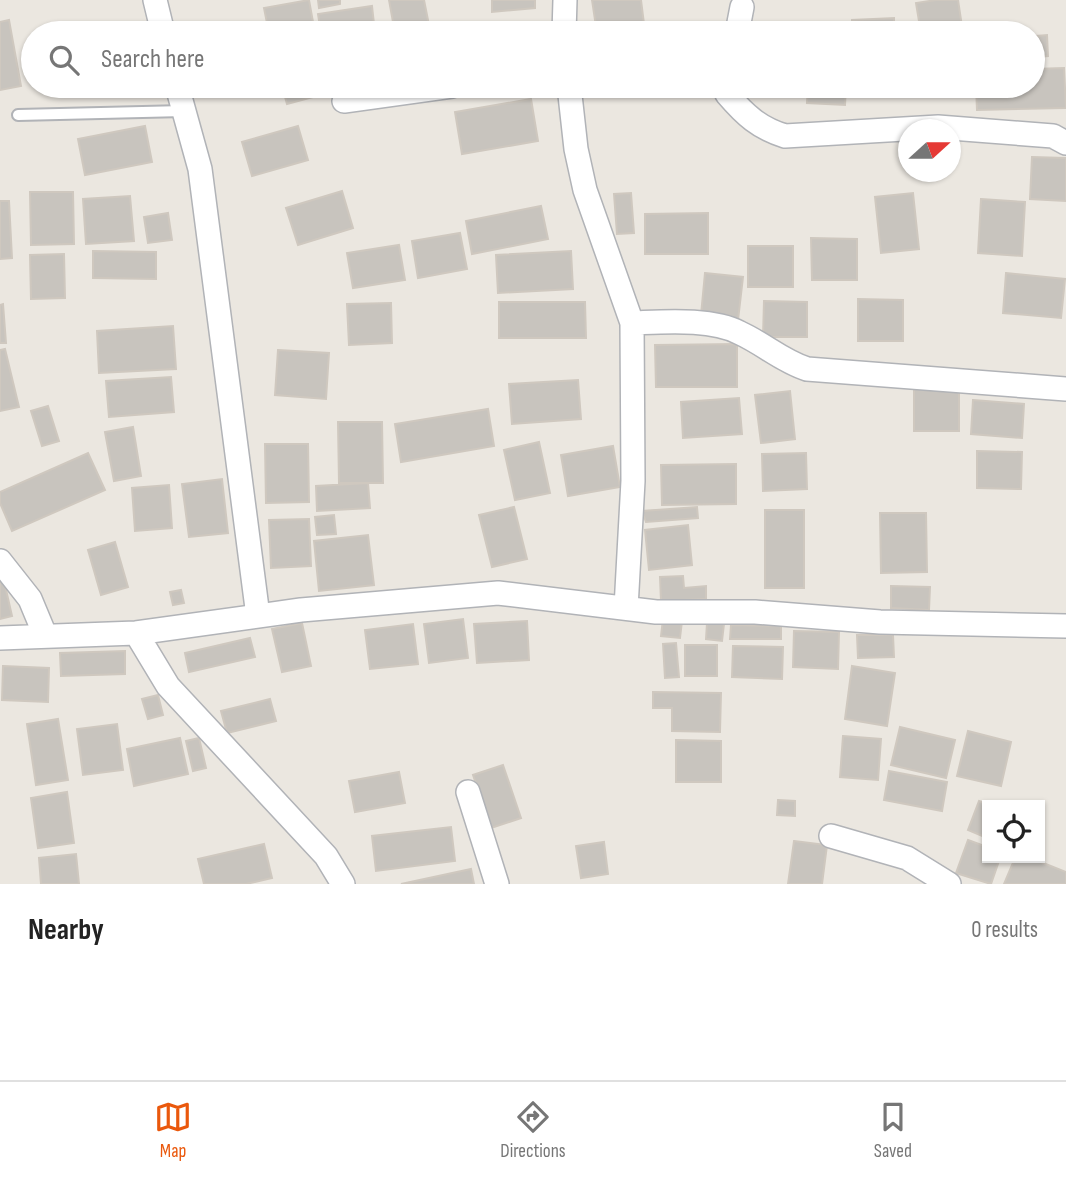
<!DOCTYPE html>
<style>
body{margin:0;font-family:"Sofia Sans Condensed",sans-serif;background:#f6f6f6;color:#222}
.controls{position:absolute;right:21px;bottom:21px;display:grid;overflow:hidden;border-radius:0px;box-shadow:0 2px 5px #0004}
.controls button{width:63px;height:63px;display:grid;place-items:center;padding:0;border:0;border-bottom:2px solid #e0e0e0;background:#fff;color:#222;font:35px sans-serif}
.compass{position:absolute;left:898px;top:119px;width:63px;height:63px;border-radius:50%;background:#fff;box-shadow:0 2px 5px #0004;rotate:69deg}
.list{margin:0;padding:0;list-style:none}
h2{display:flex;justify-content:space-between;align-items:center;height:91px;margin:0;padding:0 28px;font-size:30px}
h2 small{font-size:23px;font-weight:400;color:#767676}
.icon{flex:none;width:38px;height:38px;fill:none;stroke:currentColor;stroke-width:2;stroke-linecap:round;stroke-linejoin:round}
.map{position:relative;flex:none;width:1066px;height:884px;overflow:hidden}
.search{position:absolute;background:#fff;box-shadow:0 2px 5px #0004;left:21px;right:21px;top:21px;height:77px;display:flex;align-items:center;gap:18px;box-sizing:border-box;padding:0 24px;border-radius:38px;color:#767676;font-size:26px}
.sheet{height:196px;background:#fff}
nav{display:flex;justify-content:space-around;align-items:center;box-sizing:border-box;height:98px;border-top:2px solid #e0e0e0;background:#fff;font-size:19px;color:#767676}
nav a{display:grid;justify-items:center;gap:4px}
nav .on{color:#ea580c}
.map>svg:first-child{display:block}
</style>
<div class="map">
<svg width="1066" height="884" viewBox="0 0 1066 884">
<rect width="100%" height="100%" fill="#ebe7e0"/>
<path fill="#c8c4be" stroke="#cfc8bf" stroke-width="2" d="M309,0L315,33H269L264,8Z
M318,0H340V4L319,8Z
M389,0H424L430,30L395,33Z
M492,0H535V8L492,12Z
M592,0H641L645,32L597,33Z
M936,0H958L963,33H921L916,3Z
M372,6L375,33H321L318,14Z
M894,18V33H852V20Z
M9,20L21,86L0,90V22Z
M85,31H126V33H85Z
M1047,35L1048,56L1037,57L1036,36Z
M1064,68L1066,108L977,110L976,86H1033V69Z
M282,86H322L324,94L287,104Z
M666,86H721V89L666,90Z
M808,86H846L845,105L807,103Z
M531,99L538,141L462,154L455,112Z
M145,126L152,162L85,175L78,139Z
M298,126L308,160L252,176L242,142Z
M1032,157L1066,158V201L1030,199Z
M342,191L353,228L298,245L286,208Z
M30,192H73L74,244L31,245Z
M631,193L634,233L617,234L614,194Z
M913,193L919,249L881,253L875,197Z
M130,196L134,241L86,244L83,199Z
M981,199L1025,202L1022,256L978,253Z
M0,201H9L12,258L0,259Z
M541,206L548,239L472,254L466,221Z
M168,213L172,240L148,243L144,217Z
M708,213V254H645V214Z
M460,233L467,269L418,278L412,241Z
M811,238L857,239V280H812Z
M399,245L405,280L353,288L347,253Z
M748,246H793V287H748Z
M93,251L156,252V279L93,278Z
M571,251L573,289L498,293L496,255Z
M64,254L65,298L31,299L30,255Z
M705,273L743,277L738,320L701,315Z
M1006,273L1065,279L1061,318L1003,313Z
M858,299L903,300V341H858Z
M764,301L807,302V337H763Z
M499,302H585L586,338H499Z
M391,303L392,343L349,345L347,304Z
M3,304L6,343H0V305Z
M173,326L176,369L99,373L97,331Z
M737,344V387H656L655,345Z
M5,349L19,407L0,411V350Z
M278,350L329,353L326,399L275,395Z
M171,377L174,412L109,417L106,381Z
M578,380L581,419L512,424L509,384Z
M914,389L959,390V431H914Z
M790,391L795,439L761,443L755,395Z
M739,398L742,434L683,438L681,402Z
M973,400L1024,404L1022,438L971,434Z
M48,406L59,441L42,446L31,411Z
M488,409L494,446L401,462L395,424Z
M338,422H382L383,483H339Z
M133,427L141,476L114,481L105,432Z
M539,442L550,493L515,500L504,450Z
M265,444H308L309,502L266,503Z
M613,446L620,487L568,496L561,455Z
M977,451L1022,452L1021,489L977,488Z
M88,453L105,490L12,531L0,503V492Z
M806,453L807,489L763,491L762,454Z
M736,464V504L662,505L661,465Z
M222,479L228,533L189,537L182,484Z
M368,483L370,508L317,511L316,486Z
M169,485L172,528L135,531L132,488Z
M514,507L527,559L492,567L479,515Z
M697,507L698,518L646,522L642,511Z
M765,510H804V588H765Z
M880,513H926L927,572L881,573Z
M334,515L336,534L317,535L315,517Z
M309,519L311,566L271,568L269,520Z
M688,525L692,565L649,570L645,530Z
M368,535L374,585L319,591L314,541Z
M115,542L128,587L101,595L88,550Z
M2,572L12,616L0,619V573Z
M683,576L684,588L706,586V599L661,601L660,577Z
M891,586L930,587L929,610L891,608Z
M181,590L184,603L173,605L170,592Z
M463,619L468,658L429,663L424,624Z
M663,619L682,621L680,638L661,636Z
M527,621L529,660L477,663L474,624Z
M302,623L311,666L282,672L272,629Z
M707,623L724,624L722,641L706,639Z
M413,624L418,664L370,669L365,630Z
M731,625L781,626V639H730Z
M794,631L839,632L838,669L793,667Z
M857,635H893L894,657L858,658Z
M250,638L255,657L189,672L185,653Z
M676,643L679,677L665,678L663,644Z
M685,645H717V676H685Z
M733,646L783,647L782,679L732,677Z
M125,651V674L61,676L60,653Z
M3,666L49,668L48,702L2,700Z
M852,666L895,673L887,726L845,719Z
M653,692L721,693L720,732L672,731V708H653Z
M158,695L163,715L148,719L142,699Z
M270,699L276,721L227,733L221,711Z
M58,719L68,780L36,785L27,724Z
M117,724L123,770L83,775L77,729Z
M900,727L955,740L946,778L891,765Z
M968,731L1011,742L1001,786L957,776Z
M843,736L881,739L878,780L840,777Z
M180,738L188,774L134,786L127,749Z
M199,738L206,768L193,771L186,741Z
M676,740L721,741V782H676Z
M503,765L521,818L491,828L473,775Z
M889,771L947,782L942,811L884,800Z
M399,772L405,803L355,812L349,781Z
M67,792L74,843L38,848L31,798Z
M778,800L795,801V816L777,815Z
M979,801L991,805H987V838L968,830Z
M451,827L455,861L376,871L372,836Z
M968,840L987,847V858H1000L991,884L956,873Z
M794,841L827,845L822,884H788Z
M604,842L608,874L581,878L576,846Z
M264,844L272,878L246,884H204L198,859Z
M76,854L79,884H41L39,858Z
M1015,858H1031L1066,872V884H1004Z
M471,869L474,884H401Z"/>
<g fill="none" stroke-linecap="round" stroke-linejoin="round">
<defs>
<path id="service" d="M18,115L184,111"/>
<path id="minor" d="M155,0L163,33
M564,33L565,0
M737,33L742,7
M177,86L200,169L258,616
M569,86L576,149L585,190L632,323L633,481L626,608
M728,86L727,94C745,115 759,128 785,136L938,127L1053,136L1066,143
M344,101L452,86
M632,323C664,322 711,318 740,333C764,344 782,361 807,369L1066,389
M0,561L30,599L45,635
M136,633L168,686L326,856L343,884
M0,638L136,633L301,610L498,593L656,612H755L880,622L1066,626
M468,792L497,884
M831,836L907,858L949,884"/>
</defs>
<use href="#service" stroke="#b1b3b7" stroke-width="14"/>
<use href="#minor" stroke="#b1b3b7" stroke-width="26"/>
<use href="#service" stroke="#fff" stroke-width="10"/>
<use href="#minor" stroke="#fff" stroke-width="23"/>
</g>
</svg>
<div class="controls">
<button><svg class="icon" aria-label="locate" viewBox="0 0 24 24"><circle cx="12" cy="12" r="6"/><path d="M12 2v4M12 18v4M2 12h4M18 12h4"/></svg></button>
</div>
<svg class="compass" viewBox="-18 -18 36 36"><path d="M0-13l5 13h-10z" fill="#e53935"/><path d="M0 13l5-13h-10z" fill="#767676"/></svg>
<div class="search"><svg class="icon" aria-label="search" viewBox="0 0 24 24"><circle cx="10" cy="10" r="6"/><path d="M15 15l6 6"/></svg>Search here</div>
</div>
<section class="sheet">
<h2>Nearby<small>0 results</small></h2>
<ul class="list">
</ul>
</section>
<nav>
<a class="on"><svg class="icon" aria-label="map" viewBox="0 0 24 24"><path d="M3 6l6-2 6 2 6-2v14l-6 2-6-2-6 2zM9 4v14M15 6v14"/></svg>Map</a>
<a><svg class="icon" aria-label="directions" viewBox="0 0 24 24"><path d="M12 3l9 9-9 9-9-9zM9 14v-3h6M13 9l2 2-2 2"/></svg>Directions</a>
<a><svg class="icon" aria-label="saved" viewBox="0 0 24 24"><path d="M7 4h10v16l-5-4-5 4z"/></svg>Saved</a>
</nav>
